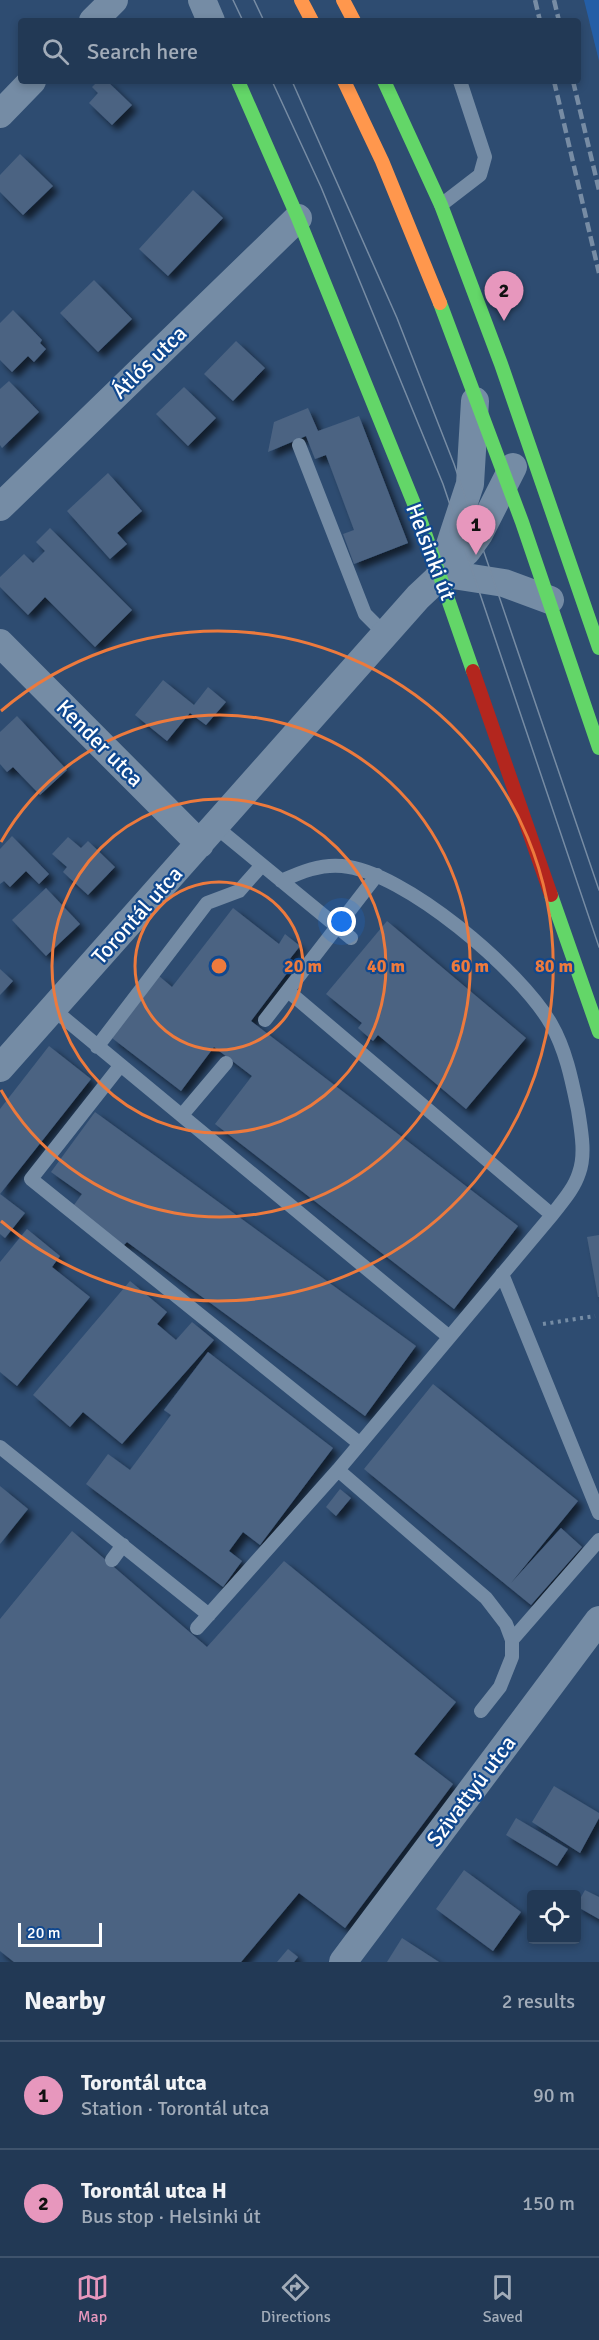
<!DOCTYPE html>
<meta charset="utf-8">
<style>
body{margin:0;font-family:Signika,sans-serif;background:#2e445f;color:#f1f3f6}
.controls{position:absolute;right:18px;bottom:18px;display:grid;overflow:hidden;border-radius:6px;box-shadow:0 3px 9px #0003}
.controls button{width:54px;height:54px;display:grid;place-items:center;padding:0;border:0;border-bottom:2px solid #3f536c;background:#223955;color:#f1f3f6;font:30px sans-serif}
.scale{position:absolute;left:18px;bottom:15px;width:84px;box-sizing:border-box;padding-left:6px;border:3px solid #fff;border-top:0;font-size:16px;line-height:21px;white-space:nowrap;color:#fff;-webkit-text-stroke:4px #11488e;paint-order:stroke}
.you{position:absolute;left:342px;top:922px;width:21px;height:21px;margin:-15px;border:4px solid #fff;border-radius:50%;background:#1a73e8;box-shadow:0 0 0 9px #1a73e833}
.badge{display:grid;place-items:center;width:39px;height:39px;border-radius:50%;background:#e797bd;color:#111;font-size:20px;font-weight:700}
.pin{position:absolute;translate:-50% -50px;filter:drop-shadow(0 2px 3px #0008)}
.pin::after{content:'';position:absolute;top:32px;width:21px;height:18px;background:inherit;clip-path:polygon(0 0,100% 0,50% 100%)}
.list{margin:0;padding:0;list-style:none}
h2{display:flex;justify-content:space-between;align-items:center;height:78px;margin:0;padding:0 24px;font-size:26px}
h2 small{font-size:20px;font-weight:400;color:#a2acb9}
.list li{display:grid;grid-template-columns:39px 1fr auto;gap:18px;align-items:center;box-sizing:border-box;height:108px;padding:0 24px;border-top:2px solid #3f536c}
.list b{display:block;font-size:22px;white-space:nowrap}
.list p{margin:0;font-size:20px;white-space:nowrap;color:#a2acb9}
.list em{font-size:20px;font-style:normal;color:#a2acb9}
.icon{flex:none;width:33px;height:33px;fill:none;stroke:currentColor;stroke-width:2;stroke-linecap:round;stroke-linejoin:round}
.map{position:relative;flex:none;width:599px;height:1962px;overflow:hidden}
.search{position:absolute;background:#223955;box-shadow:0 3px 9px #0003;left:18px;right:18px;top:18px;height:66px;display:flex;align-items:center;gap:15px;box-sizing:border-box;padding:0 21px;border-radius:6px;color:#a2acb9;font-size:22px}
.sheet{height:294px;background:#223955}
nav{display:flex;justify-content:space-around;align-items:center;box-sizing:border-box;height:84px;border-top:2px solid #3f536c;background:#223955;font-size:16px;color:#a2acb9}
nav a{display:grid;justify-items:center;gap:3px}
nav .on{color:#e797bd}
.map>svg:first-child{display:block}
</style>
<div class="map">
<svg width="599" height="1962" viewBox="0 0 599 1962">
<defs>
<filter id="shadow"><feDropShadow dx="5.5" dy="5.5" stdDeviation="3" flood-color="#0009"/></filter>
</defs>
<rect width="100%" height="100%" fill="#2e4c71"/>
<path fill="#245ea6" d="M584,0H599V61Z"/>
<path fill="#4b6382" filter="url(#shadow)" d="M98,81H107L132,105L112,125L89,103L98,93L92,87Z
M20,154L53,186L23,215L0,192V175Z
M193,190L223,218L168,276L139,249Z
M94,280L132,319L98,352L60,313Z
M13,310L42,340L40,343L46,349L34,362L28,356L12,372L0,360V323Z
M236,341L265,368L233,401L204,374Z
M9,381L39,412L2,448L0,445V389Z
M184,387L216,418L188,446L156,414Z
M308,408L318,431L359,416L408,543L354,564L343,534L354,530L326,455L315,459L306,436L268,452L274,422Z
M108,473L142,511L117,533L127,544L110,559L67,511Z
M50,528L132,610L95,647L45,597L28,615L0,587V577L24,554L33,563L45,551L36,542Z
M163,680L194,705L208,687L226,702L206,725L190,713L167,741L135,715Z
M17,716L67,770L40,795L13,767L7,772L0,764V732Z
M12,836L49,874L39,884L26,871L10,887L4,881L0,884V849Z
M68,837L81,848L88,841L115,867L88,895L63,872L67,867L52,854Z
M46,888L80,924L46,956L12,920Z
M233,908L279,944L285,934L300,946L289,960L294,964L251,1021L518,1226L454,1309L215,1124L252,1076L214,1047L181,1091L112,1038L159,976L172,987Z
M387,921L526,1038L466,1109L378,1035L373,1041L358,1028L362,1023L326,994Z
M0,969L13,981L0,995Z
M49,1046L91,1079L0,1194L25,1213L5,1238L0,1234V1109Z
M95,1112L416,1346L365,1416L127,1242L123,1246L71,1209L82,1194L51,1172Z
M27,1229L60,1256L52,1267L90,1297L17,1386L0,1372V1262Z
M599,1235V1297H598L587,1237Z
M130,1281L167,1312L157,1324L176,1340L192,1322L214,1340L122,1444L83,1412L70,1427L33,1395Z
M208,1352L333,1448L260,1545L243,1532L229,1551L242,1561L223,1587L86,1484L108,1454L130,1470L171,1415L164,1410Z
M433,1384L578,1501L511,1583L561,1528L582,1547L531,1605L364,1469Z
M0,1486L28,1509L0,1544Z
M340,1489L351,1498L336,1516L326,1507Z
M72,1531L207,1647L284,1561L456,1702L414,1754L453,1784L345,1928L299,1893L241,1962H14L0,1951V1619Z
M554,1786L599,1813V1818L580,1853L532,1822Z
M516,1818L568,1849L557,1866L506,1835Z
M464,1870L521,1912L493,1951L436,1909Z
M585,1890L599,1897V1919L576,1906Z
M402,1938L439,1962H387Z
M288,1949L298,1957L294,1962H277Z"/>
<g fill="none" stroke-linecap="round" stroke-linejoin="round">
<path stroke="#758ca5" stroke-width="4" stroke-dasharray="3 4.5" stroke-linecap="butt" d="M543,1324L595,1316"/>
<path stroke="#758ca5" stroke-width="14" d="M441,205L480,175L485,157L460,81
M299,445L365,614L385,634
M216,827L351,938
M288,991L552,1215
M53,1009L448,1336
M265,1020L377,875
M97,1047L207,903L239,891L262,865
M120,1066L31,1179L359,1443
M182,1115L226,1063
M502,1274L599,1513
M0,1447L209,1615
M338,1470L486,1598L506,1624L512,1640V1657L500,1687L481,1711
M112,1560L123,1545
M197,1628L338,1470L552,1215C562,1202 574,1189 579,1173C586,1154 581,1130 578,1110C572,1081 566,1050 551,1024C521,971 404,871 342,866C320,864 301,872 281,881
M512,1640L599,1540"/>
<path stroke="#758ca5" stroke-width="28" d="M202,0L211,21
M93,21L114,0
M0,114L32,81
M0,507L298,218
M442,569L470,484L475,401
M440,573L504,583L550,600
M0,643L200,844
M0,1068L418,597L467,551L479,534L513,467
M343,1962L599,1620"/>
<path stroke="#63d668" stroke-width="14" d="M238,81L298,218L419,516L473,671
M384,81L441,205L501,364L599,648
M440,303L522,522L599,748
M551,895L599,1032"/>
<path stroke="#ff974d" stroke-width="14" d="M301,0L312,21
M343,0L354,21
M344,81L382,161L440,303"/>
<path stroke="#b3261e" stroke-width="14" d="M473,671L551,895"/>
<path stroke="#778ca4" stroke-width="1.5" d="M233,0L243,21
M254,0L264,21
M272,81L321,187L443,484L599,947
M292,81L397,318L454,464L599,890"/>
<path stroke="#778ca4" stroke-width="4.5" stroke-dasharray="10 4.5" stroke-linecap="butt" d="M535,0L540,21
M554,0L559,21
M554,81L599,273
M573,81L599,190"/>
</g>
<g fill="none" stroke="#ed7a3d" stroke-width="3">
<circle cx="219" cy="966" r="84"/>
<circle cx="219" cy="966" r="167"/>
<path d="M1 842A251 251 0 1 1 1 1090"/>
<path d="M1 711A335 335 0 1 1 1 1221"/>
</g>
<g text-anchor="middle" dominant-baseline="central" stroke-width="4.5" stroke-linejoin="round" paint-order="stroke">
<g font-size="22" fill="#fff" stroke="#11488e">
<text transform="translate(149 362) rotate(-44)">Átlós utca</text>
<text transform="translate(431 552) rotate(69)">Helsinki út</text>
<text transform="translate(100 743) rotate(45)">Kender utca</text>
<text transform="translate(137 915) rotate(-48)">Torontál utca</text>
<text transform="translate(471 1791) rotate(-53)">Szivattyú utca</text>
</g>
</g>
<circle cx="219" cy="966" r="9" fill="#ed7a3d" stroke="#11488e" stroke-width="3"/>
<g font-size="18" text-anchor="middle" font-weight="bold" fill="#ed7a3d" stroke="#11488e" stroke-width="4.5" stroke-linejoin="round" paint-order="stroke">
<text x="303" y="972">20 m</text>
<text x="386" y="972">40 m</text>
<text x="470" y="972">60 m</text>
<text x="554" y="972">80 m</text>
</g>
</svg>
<div class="controls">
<button><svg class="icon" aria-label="locate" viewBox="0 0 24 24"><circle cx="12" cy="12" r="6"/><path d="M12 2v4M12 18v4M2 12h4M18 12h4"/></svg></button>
</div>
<div class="scale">20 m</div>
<div class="you"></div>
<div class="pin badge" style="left:476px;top:555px">1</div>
<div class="pin badge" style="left:504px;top:321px">2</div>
<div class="search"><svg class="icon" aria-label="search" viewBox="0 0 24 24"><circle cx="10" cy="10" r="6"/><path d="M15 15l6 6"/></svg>Search here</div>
</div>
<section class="sheet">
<h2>Nearby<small>2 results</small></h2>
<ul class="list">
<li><span class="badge">1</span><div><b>Torontál utca</b><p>Station · Torontál utca</p></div><em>90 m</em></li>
<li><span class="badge">2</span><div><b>Torontál utca H</b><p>Bus stop · Helsinki út</p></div><em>150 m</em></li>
</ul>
</section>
<nav>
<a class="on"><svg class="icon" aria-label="map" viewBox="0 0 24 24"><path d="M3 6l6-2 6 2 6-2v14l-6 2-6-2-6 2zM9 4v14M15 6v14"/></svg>Map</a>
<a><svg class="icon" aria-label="directions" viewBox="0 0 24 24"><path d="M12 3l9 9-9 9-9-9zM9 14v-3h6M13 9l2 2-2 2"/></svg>Directions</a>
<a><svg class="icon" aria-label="saved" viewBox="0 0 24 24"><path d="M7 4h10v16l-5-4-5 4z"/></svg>Saved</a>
</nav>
